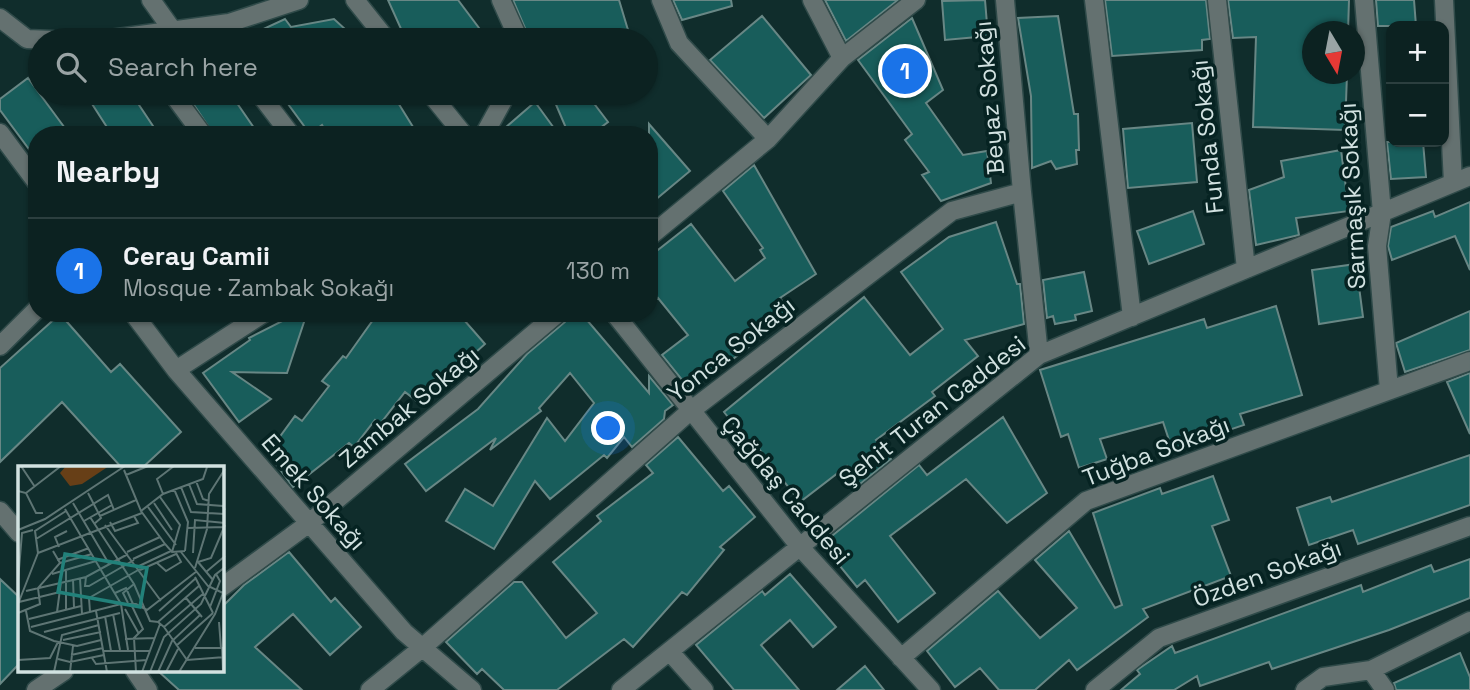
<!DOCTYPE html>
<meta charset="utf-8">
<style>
body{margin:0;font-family:"Space Grotesk",sans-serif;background:#1a2f2e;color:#f1f3f6}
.controls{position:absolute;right:21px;top:21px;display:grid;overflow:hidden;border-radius:14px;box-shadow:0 2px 5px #0004}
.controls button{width:63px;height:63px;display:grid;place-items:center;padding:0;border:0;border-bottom:2px solid #2c3f3f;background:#0c2221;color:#f1f3f6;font:35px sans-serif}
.compass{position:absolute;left:1302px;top:21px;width:63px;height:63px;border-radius:50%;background:#0c2221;box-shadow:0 2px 5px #0004;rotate:170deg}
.you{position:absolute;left:609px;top:429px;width:24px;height:24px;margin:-18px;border:5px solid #fff;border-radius:50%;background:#1a73e8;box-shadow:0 0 0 10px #1a73e833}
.badge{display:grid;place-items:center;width:46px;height:46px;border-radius:50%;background:#1a73e8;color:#fff;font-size:23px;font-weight:700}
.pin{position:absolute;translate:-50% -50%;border:4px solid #fff;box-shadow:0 2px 7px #0006}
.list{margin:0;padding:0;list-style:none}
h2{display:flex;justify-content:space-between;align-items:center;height:91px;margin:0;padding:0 28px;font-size:30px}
h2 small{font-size:23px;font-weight:400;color:#9aa4a5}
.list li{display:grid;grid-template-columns:46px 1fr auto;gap:21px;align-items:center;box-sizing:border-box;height:105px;padding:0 28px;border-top:2px solid #2c3f3f}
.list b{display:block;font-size:26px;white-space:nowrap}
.list p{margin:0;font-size:23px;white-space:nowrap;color:#9aa4a5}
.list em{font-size:23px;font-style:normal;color:#9aa4a5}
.icon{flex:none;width:38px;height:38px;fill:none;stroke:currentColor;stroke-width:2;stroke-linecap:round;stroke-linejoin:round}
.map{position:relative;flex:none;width:1470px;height:690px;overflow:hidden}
.search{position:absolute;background:#0c2221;box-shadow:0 2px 5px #0004;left:28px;top:28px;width:630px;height:77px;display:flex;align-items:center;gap:18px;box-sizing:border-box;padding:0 24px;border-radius:38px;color:#9aa4a5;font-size:26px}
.panel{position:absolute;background:#0c2221;box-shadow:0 2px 5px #0004;left:28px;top:126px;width:630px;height:196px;border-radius:28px}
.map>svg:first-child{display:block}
</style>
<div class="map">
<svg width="1470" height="690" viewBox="0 0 1470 690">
<rect width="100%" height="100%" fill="#102d2c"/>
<path fill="#185d5b" stroke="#688785" stroke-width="2" d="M388,0H458L488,40H406Z
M513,0H619L631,40H530Z
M673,0H731L732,6L682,20Z
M825,0H898L846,41Z
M985,0L988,36L945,40L942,1Z
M1105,0H1206L1210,39L1202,40V50L1112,56Z
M1228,0H1349L1348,32H1312V74H1347L1345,130L1253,127L1256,37L1233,38Z
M1376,0H1414L1416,26H1378Z
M762,16L811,75L764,118L710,60Z
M1058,16L1074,114H1078L1079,150H1076L1077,164L1056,169L1051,161L1032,168L1031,96L1018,18Z
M912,18L943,90L926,103L963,155L987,151L991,183L941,201L922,175L929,172L905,140L912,134L858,60Z
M285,19L291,27L334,19L357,40H240Z
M28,78L70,135H37V160L0,110V99Z
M85,93H131L159,135H112Z
M186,93H230L259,135H214Z
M280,93H392L418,135H328L322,125L310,134Z
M551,93H586L608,122L591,135H569Z
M535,102L559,135H497L498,134Z
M1192,123L1197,182L1128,188L1123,129Z
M649,124L690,171L649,205Z
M1387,142H1423L1426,177L1391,179Z
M1341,150L1349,211L1296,218L1299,235L1256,245L1249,190L1284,177L1281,161Z
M754,165L816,274L780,298L792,314L691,391L662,355L688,335L658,298L649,305V257L691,224L735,281L765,258L760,250L763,248L723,191Z
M1470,202V270L1455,236L1392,260L1388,246L1391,227L1433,211L1435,217Z
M1193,211L1204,244L1149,264L1137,231Z
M996,222L1017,284H1020L1024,324L965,340L978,356L932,392L935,396L876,440L891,459L860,484L847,466L800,502L759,449L756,452L724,412L864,297L910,355L943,329L901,272L949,237Z
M1356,264L1363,317L1319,324L1312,270Z
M1084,272L1092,311L1075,315L1076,320L1055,324L1053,316L1047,318L1043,280Z
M1276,306L1302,395L1240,414L1244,425L1172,449L1163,422L1100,439L1107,459L1079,468L1068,434L1061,437L1040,370L1204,319L1207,328Z
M1470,311V350L1405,372L1396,343Z
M298,313H307L287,373L232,372L271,399L239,422L203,373L250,340L249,338Z
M378,313H458L485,344L444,381L437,376L418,402L405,392L380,424L375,420L354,447L349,443L293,487L268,453L295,416L302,421L329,386L322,381L343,356L346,358Z
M569,313H581L649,393V376L673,405L665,411L664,419L632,447L624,437L607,458L604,455L550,499L535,481L494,549L446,521L465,489L493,506L547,418L565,441L594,403L570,373L539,408L541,411L490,450L496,438L426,491L405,464L478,409L527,354L565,322Z
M60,314L111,372L120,364L181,432L142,468H122L62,402L0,462V368Z
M1470,373V434L1447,382Z
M1003,417L1047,493L1007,523L966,479L890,536L935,593L898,622L865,580L857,587L822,544L919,465L927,475Z
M678,437L723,491L729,486L755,517L720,547L724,550L687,595L682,592L633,647L624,639L557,690H504L482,669L477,674L446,642L514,582H522L566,638L597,613L553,562L601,521L597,516L653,473L646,465Z
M1470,455V505L1358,544L1353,530L1309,545L1297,508L1330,497L1332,502Z
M1213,476L1229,520L1212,526L1231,576L1143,609L1148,617L1077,670L1069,660L1035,690H999L980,668L955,687L927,651L998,591L1040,638L1077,608L1035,560L1069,531L1115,608L1122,605L1093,513L1160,488L1162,494Z
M289,552L331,602L335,598L361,627L330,655L293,614L255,647L302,690H179L158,671H222V607L244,585Z
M1470,559V598L1389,630L1272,669L1269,662L1200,686L1197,676L1174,690H1121L1140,674L1137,670L1172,646L1175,653L1361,585L1363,592L1431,565L1434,572Z
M790,574L836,627L813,647L790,620L761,645L799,690H734L696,645L762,591L765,595Z
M0,579L19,597V664L0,684Z
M1460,653L1470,677V690H1396L1394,683Z
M865,666L884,690H837Z"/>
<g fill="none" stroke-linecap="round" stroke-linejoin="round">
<defs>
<path id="minor" d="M151,0L171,28
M355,0L387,40
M501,0L519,40
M661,0L679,43L768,139
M812,0L842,58
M1005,0L1022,192
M1094,0L1132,317
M1217,0L1246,269
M1364,0L1382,213L1377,246L1389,390
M1444,0L1453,183
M0,18L27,39L53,40
M103,40L229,23L299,0
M172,93L203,135
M259,93L291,135
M430,93L464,135
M0,133L37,183
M484,135L507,93
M649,237L768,139L842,58L916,0
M133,313L176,370L404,632L472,690
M614,313L800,547L931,690
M0,346L37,309
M176,370L264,313
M0,511L19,533
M222,587L308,524L558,313
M670,652L704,690
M901,658L1086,501L1470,361
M1371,670L1385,690
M135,671L148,690
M36,690L64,671
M370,690L422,648L689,412L952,211L1022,192L1039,355
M621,690L1039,355L1470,176
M1095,690L1159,638L1470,526
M1305,690L1323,677L1371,670L1470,621"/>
</defs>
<use href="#minor" stroke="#2f4a49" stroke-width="21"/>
<use href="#minor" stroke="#647170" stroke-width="18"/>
</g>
<g text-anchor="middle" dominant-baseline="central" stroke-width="7" stroke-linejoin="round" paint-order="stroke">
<g font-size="24" fill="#d2e2e1" stroke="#062322">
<text transform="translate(989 98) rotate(-95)">Beyaz Sokağı</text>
<text transform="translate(1207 137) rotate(-96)">Funda Sokağı</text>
<text transform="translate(1352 196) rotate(-93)">Sarmaşık Sokağı</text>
<text transform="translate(731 349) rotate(-38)">Yonca Sokağı</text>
<text transform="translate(409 407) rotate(-40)">Zambak Sokağı</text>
<text transform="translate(932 411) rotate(-38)">Şehit Turan Caddesi</text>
<text transform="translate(1156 451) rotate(-21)">Tuğba Sokağı</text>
<text transform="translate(786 490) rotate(50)">Çağdaş Caddesi</text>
<text transform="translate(314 492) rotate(49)">Emek Sokağı</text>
<text transform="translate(1267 573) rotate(-20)">Özden Sokağı</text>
</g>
</g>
<g transform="translate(18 466)">
<rect width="206" height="206" fill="#102d2c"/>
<path d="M48,0H91L64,18L52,20L42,7Z" fill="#673f17"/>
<path fill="none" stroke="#5e7574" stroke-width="2" d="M3,0L17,21M106,4L123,45L147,78L154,86L167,85M108,9L130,0M178,15L185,33L191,35M171,18L179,38L205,40L207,44M163,21L173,46L207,48M156,23L170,56L167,85M0,25L8,27L18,47H25M8,27L43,0M70,27L83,52L76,58M145,28L139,13L156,0M142,31L162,59L154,86M55,37L91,98M136,37L154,64M130,41L158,79M47,43L103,138M123,45L145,28L185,13L189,1M82,50L118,34M72,51L116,118L132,155L140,156L182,119M66,55L94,39M92,56L97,65L120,57L116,50M87,59L143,135M170,62L206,61M0,64L27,53L107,0M18,73L90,29L96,44M41,81L37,71L49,65M109,86L142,71M163,86L190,120L205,127M20,87L124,47M175,87L177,54L207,57M115,93L147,78M39,94L71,82M180,96L193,92L207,59M180,96L195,114M42,97L74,88M139,97L148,105L163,96L158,87M121,100L153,85M177,102L189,63L191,28L207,3M122,104L158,88M188,106L207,90M34,108L78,95M68,111L67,120H71L116,94M177,111L195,147M62,112L64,148M55,113L56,142M0,115L4,67L15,64M8,125L68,111L110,88M97,127L108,122L115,138M168,132L184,151M1,136L42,126M110,137L105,127L116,118M0,138L20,87L17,65L48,45M103,138L110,184M113,138L125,163L116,172L118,206M192,141L202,115L198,108M107,143L121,168M48,144V105M8,145L12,165L36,175L59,180L83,174M78,145L89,206M141,145L178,112M39,146L43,116M72,146L71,132L122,103M0,147L22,138L20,122L42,97L35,85M95,148L102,184M87,150L93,185M11,153L63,140M140,156L146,161L186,127M201,156L203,182M13,161L103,138H118L129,144L179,105M146,161L169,194L207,191M26,166L102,147M107,173L137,172M45,174L83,166M158,180L195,147M177,182H207M204,182L205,206M86,185H132M53,189L85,182M74,192L78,198L129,194M40,193L52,196L86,189M0,194L32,192L40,176M36,206L44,169L81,159M52,206L55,180M124,206L142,158M132,206L146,171L183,138L197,109L207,101M140,206L154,175L182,149M148,206L160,183M161,206L197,148L207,122"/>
<path fill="#22817a" fill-opacity="0.15" stroke="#22817a" stroke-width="3.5" d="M47,88L129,102L122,141L40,126Z"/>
<rect width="206" height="206" fill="none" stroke="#d2e2e1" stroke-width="3.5"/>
</g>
</svg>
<div class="controls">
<button>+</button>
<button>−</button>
</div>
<svg class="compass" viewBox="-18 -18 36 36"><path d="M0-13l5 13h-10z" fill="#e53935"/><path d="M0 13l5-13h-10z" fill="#9aa4a5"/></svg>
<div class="you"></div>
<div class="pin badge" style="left:905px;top:71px">1</div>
<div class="search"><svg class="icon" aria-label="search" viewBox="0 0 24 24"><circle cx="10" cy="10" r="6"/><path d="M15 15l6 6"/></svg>Search here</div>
<section class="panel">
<h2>Nearby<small></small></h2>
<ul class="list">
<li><span class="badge">1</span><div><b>Ceray Camii</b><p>Mosque · Zambak Sokağı</p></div><em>130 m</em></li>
</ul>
</section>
</div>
